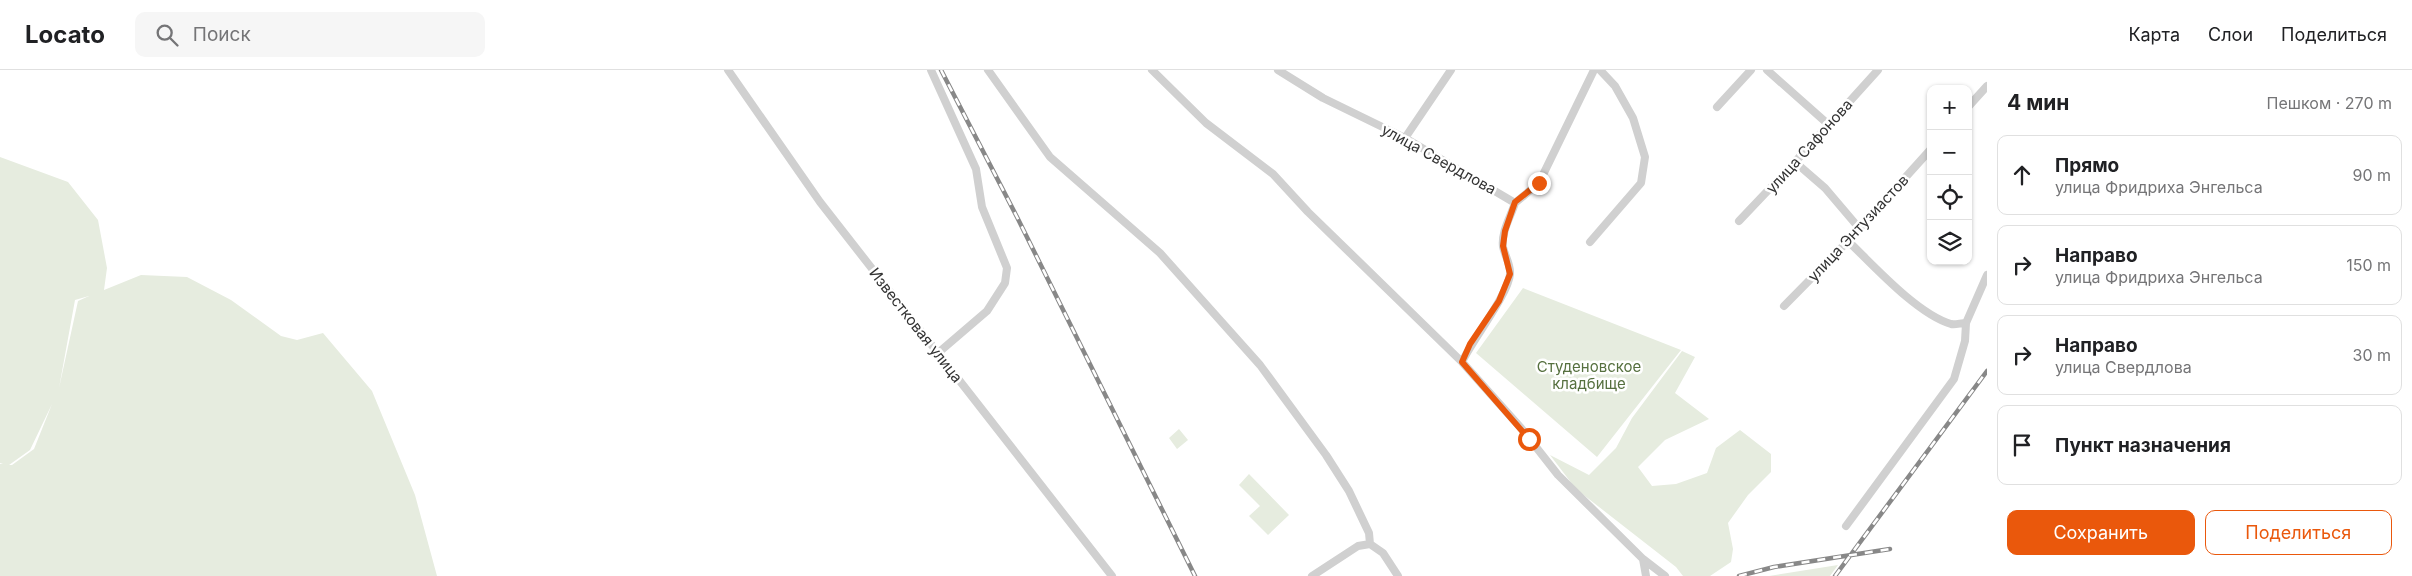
<!DOCTYPE html>
<html lang="ru">
<meta charset="utf-8">
<style>
body{margin:0;font-family:Inter,sans-serif;background:#f6f6f6;color:#202124}
.controls{position:absolute;right:15px;top:15px;display:grid;overflow:hidden;border-radius:10px;box-shadow:0 1px 4px #0004}
.controls button{width:45px;height:45px;display:grid;place-items:center;padding:0;border:0;border-bottom:1px solid #e0e0e0;background:#fff;color:#202124;font:25px sans-serif}
.stop{position:absolute;width:15px;height:15px;margin:-11px;border:4px solid #ea580c;border-radius:50%;background:#fff}
.stop.end{background:#ea580c;border-color:#fff;box-shadow:0 1px 5px #0008}
.list{margin:0;padding:0;list-style:none}
h2{display:flex;justify-content:space-between;align-items:center;height:65px;margin:0;padding:0 20px;font-size:21px}
h2 small{font-size:16px;font-weight:400;color:#757577}
.list li{display:grid;grid-template-columns:32px 1fr auto;gap:15px;align-items:center;box-sizing:border-box;height:80px;margin:0 10px 10px;padding:0 10px;border:1px solid #e0e0e0;border-radius:10px}
.list b{display:block;font-size:19px;white-space:nowrap}
.list p{margin:0;font-size:16px;white-space:nowrap;color:#757577}
.list em{font-size:16px;font-style:normal;color:#757577}
.actions{display:flex;gap:10px;padding:15px 20px}
.actions a{flex:1;padding:11px 0;border:1px solid #ea580c;border-radius:10px;text-align:center;font-size:18px;color:#ea580c}
.actions .main{background:#ea580c;color:#fff}
.icon{flex:none;width:28px;height:28px;fill:none;stroke:currentColor;stroke-width:2;stroke-linecap:round;stroke-linejoin:round}
.map{position:relative;flex:none;width:1987px;height:506px;overflow:hidden}
header{display:flex;align-items:center;gap:30px;box-sizing:border-box;height:70px;padding:0 25px;background:#fff;border-bottom:1px solid #e0e0e0}
header strong{font-size:24px}
nav{display:flex;gap:28px;margin-inline-start:auto;font-size:18px}
.search{width:350px;height:45px;background:#f6f6f6;display:flex;align-items:center;gap:12px;box-sizing:border-box;padding:0 18px;border-radius:10px;color:#757577;font-size:19px}
main{display:flex}
aside{flex:1;background:#fff}
.map>svg:first-child{display:block}
</style>
<header>
<strong>Locato</strong>
<div class="search"><svg class="icon" aria-label="search" viewBox="0 0 24 24"><circle cx="10" cy="10" r="6"/><path d="M15 15l6 6"/></svg>Поиск</div>
<nav><a>Карта</a><a>Слои</a><a>Поделиться</a></nav>
</header>
<main>
<div class="map">
<svg width="1987" height="506" viewBox="0 0 1987 506">
<rect width="100%" height="100%" fill="#fff"/>
<path fill="#e6ecdf" fill-rule="evenodd" d="M0,87L68,112L98,150L107,198L104,220L141,205L187,207L231,230L281,266L297,270L323,263L372,321L415,425L437,506H0V394H3L0,393ZM89,226L78,231L59,318L75,230ZM52,334L34,379L12,395H9L30,380Z
M1523,218L1681,280L1597,387L1476,283Z
M1682,281L1695,287L1675,323L1709,349L1665,370L1638,397L1652,416L1676,414L1707,403L1716,378L1740,360L1771,384V402L1748,425L1728,453L1733,479L1731,492L1710,506H1683L1676,497L1576,419L1550,385L1589,405L1616,378L1632,348Z
M1179,359L1188,370L1177,379L1169,368Z
M1249,404L1289,445L1268,465L1249,446L1260,436L1239,415Z
M1838,495L1830,506H1769Z"/>
<g fill="none" stroke-linecap="round" stroke-linejoin="round">
<path stroke="#d0d0d0" stroke-width="8" d="M728,0L820,132L1112,506
M931,0L976,99L982,137L1007,198L1005,213L987,241L938,283
M988,0L1050,87L1160,183L1260,295L1326,385L1349,421L1369,463L1370,474
M1152,0L1206,53L1273,104L1308,142L1462,292
M1278,0L1323,28L1405,68L1515,133
M1767,0L1829,55
M1717,37L1751,0
M1968,37L1987,16
M1405,68L1451,0
M1795,92L1825,118L1859,158
M1515,133C1511,146 1501,162 1503,177C1505,186 1511,195 1510,204C1509,223 1472,271 1462,292L1521,358L1558,405L1643,489L1646,506
M1515,133L1539,113L1594,0
M1739,151L1795,92L1878,0
M1848,171C1873,195 1917,244 1951,254C1955,255 1961,253 1966,253
M1590,172L1641,113L1645,87L1633,48L1615,16L1600,0
M1784,236L1848,171L1931,79
M1846,456L1954,309L1965,271L1966,253L1987,205
M1643,489L1665,506
M1312,506L1358,476L1370,474L1383,483L1398,506"/>
<defs>
<path id="rail" d="M941,0L1017,147L1195,506
M1739,506L1774,497L1890,479
M1835,506L1987,301"/>
</defs>
<use href="#rail" stroke="#888" stroke-width="4.5"/>
<use href="#rail" stroke="#fff" stroke-width="2.5" stroke-dasharray="8" stroke-linecap="butt"/>
</g>
<g fill="none" stroke-linecap="round" stroke-linejoin="round">
<path stroke="#ea580c" stroke-width="6" d="M1529,369L1462,292L1470,274L1499,231L1510,204L1503,176L1505,161L1515,132L1539,113"/>
</g>
<g text-anchor="middle" dominant-baseline="central" stroke-width="5" stroke-linejoin="round" paint-order="stroke">
<g font-size="15" fill="#333" stroke="#fff">
<text transform="translate(1809 76) rotate(-48)">улица Сафонова</text>
<text transform="translate(1439 89) rotate(29)">улица Свердлова</text>
<text transform="translate(1858 158) rotate(-47)">улица Энтузиастов</text>
<text transform="translate(916 255) rotate(52)">Известковая улица</text>
</g>
<g font-size="15" fill="#56703f" stroke="#fff">
<text x="1589" y="296">Студеновское<tspan x="1589" dy="17">кладбище</tspan></text>
</g>
</g>
</svg>
<div class="controls">
<button>+</button>
<button>−</button>
<button><svg class="icon" aria-label="locate" viewBox="0 0 24 24"><circle cx="12" cy="12" r="6"/><path d="M12 2v4M12 18v4M2 12h4M18 12h4"/></svg></button>
<button><svg class="icon" aria-label="layers" viewBox="0 0 24 24"><path d="M12 4l9 5-9 5-9-5zM3 14l9 5 9-5"/></svg></button>
</div>
<div class="stop" style="left:1529px;top:369px"></div>
<div class="stop end" style="left:1539px;top:113px"></div>
</div>
<aside>
<h2>4 мин<small>Пешком · 270 m</small></h2>
<ul class="list">
<li><svg class="icon" aria-label="ahead" viewBox="0 0 24 24"><path d="M12 20V5M6 11l6-6 6 6"/></svg><div><b>Прямо</b><p>улица Фридриха Энгельса</p></div><em>90 m</em></li>
<li><svg class="icon" aria-label="right" viewBox="0 0 24 24"><path d="M7 20v-9h11M14 6l5 5-5 5"/></svg><div><b>Направо</b><p>улица Фридриха Энгельса</p></div><em>150 m</em></li>
<li><svg class="icon" aria-label="right" viewBox="0 0 24 24"><path d="M7 20v-9h11M14 6l5 5-5 5"/></svg><div><b>Направо</b><p>улица Свердлова</p></div><em>30 m</em></li>
<li><svg class="icon" aria-label="arrive" viewBox="0 0 24 24"><path d="M6 21V4h12l-3 4 3 4H6"/></svg><div><b>Пункт назначения</b></div></li>
</ul>
<div class="actions"><a class="main">Сохранить</a><a>Поделиться</a></div>
</aside>
</main>
